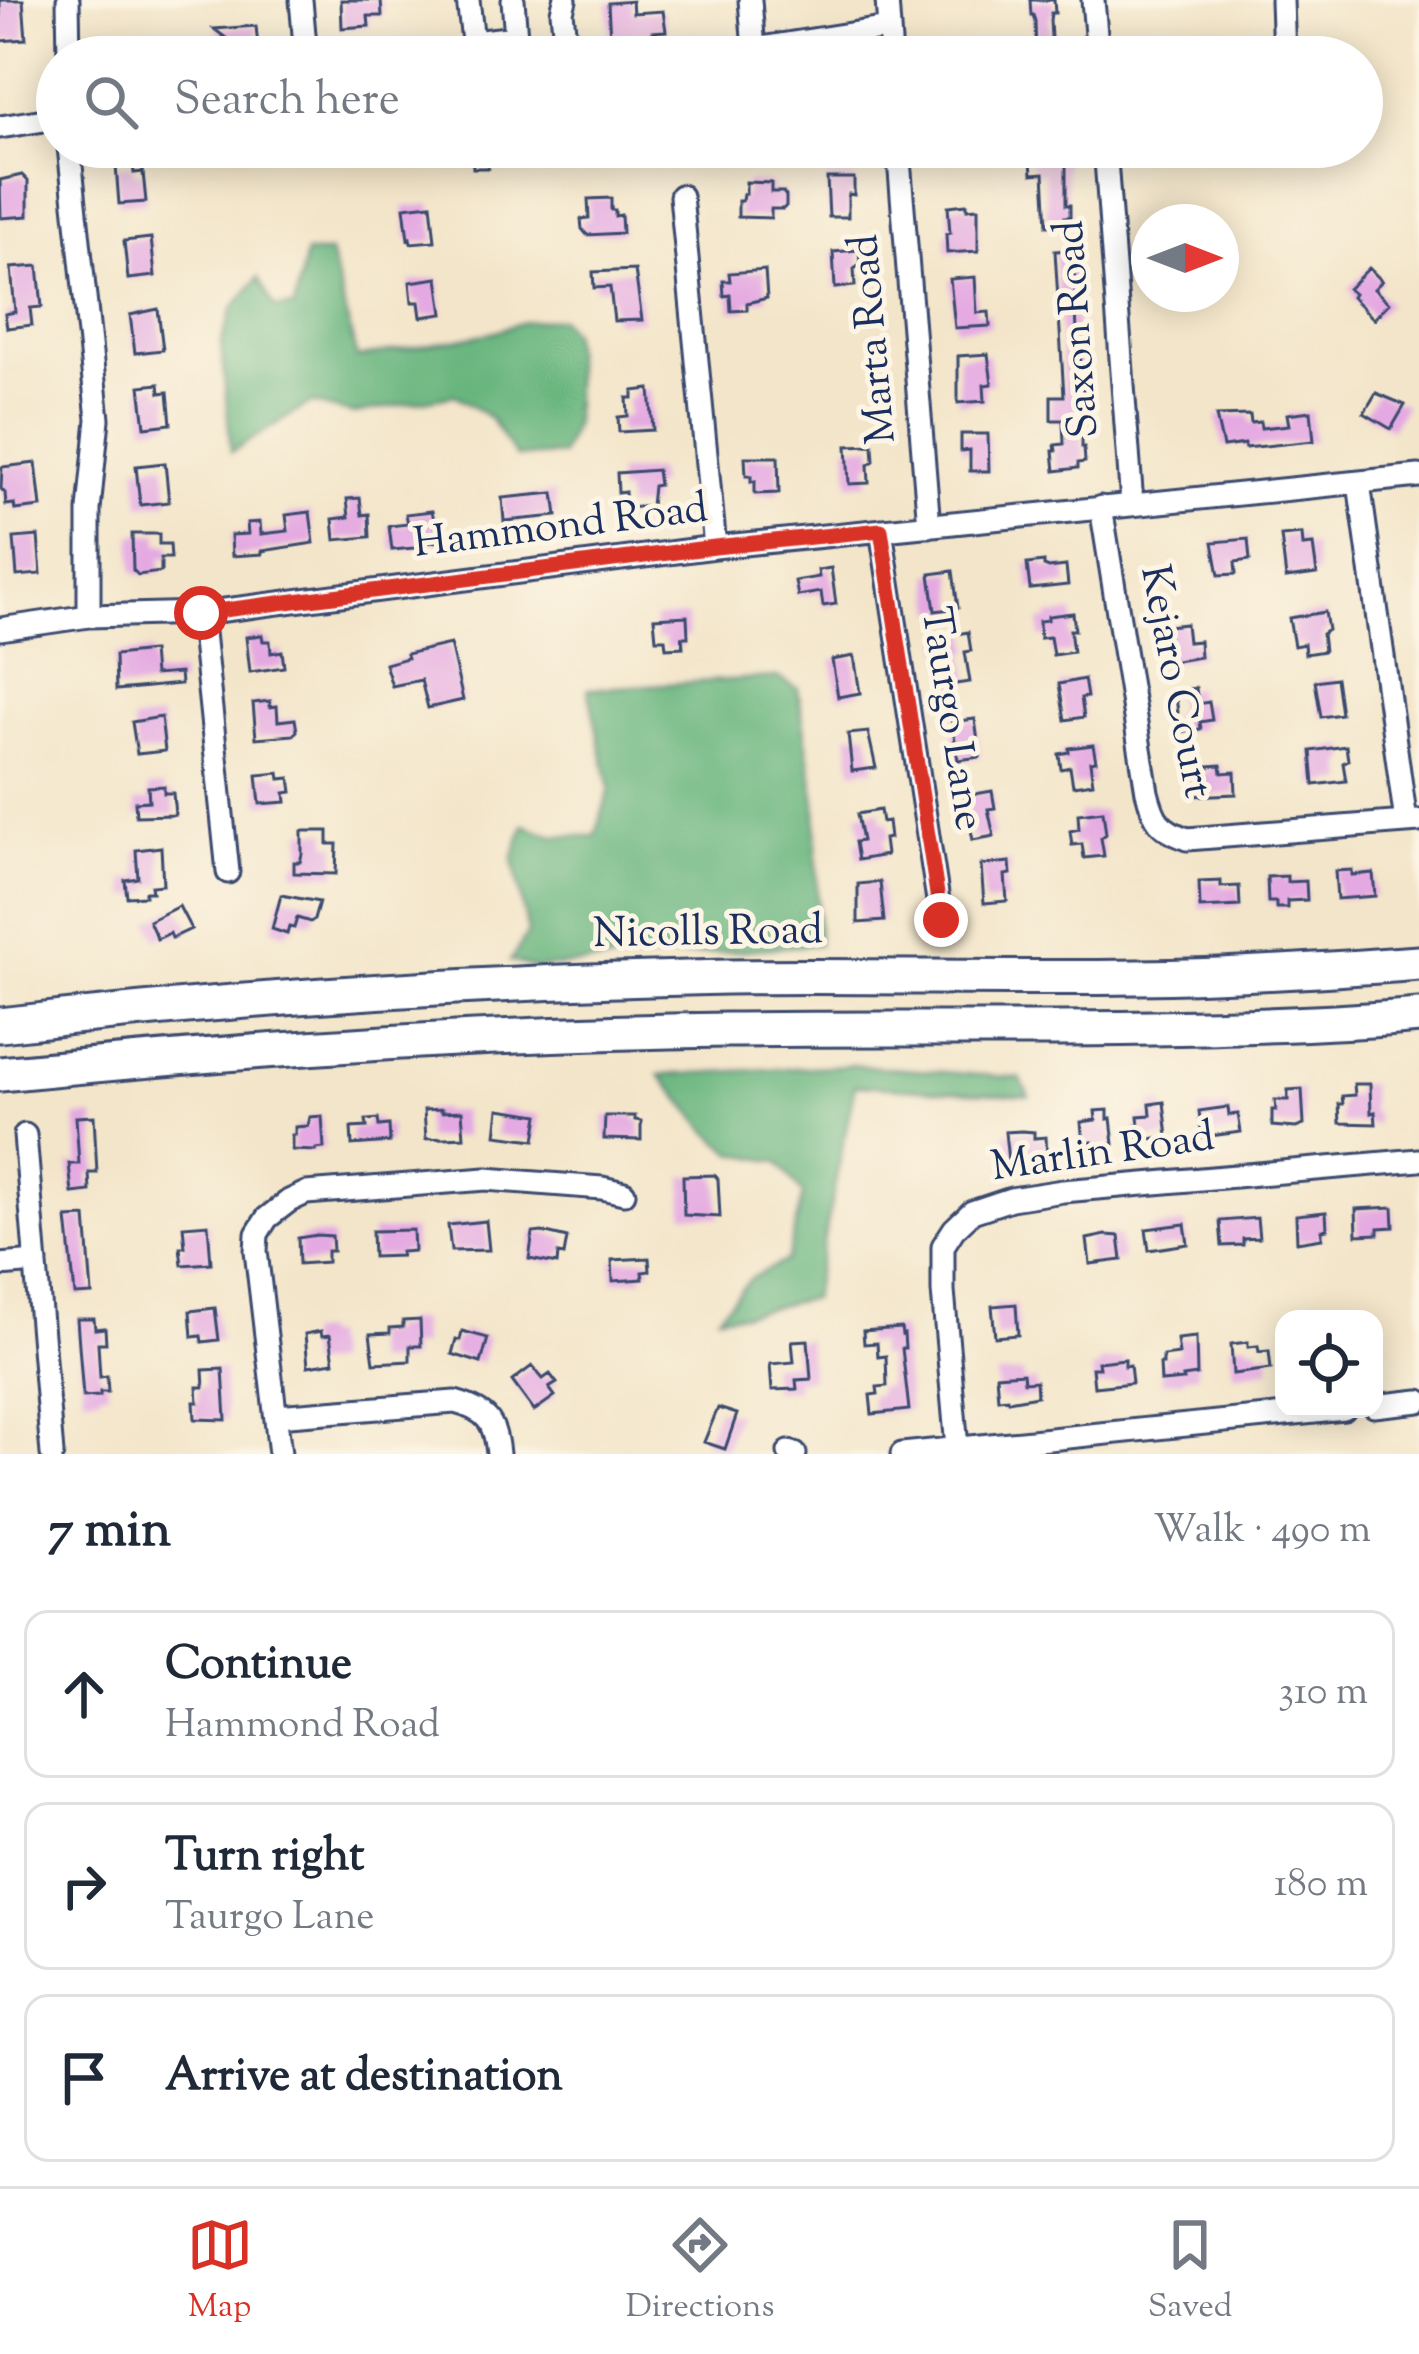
<!DOCTYPE html>
<meta charset="utf-8">
<style>
body{margin:0;font-family:"Sorts Mill Goudy",serif;background:#f6f6f7;color:#1f2937}
.controls{position:absolute;right:36px;bottom:36px;display:grid;overflow:hidden;border-radius:24px;box-shadow:0 6px 30px #0003}
.controls button{width:108px;height:108px;display:grid;place-items:center;padding:0;border:0;border-bottom:3px solid #e0e1e3;background:#fff;color:#1f2937;font:60px sans-serif}
.compass{position:absolute;left:1131px;top:204px;width:108px;height:108px;border-radius:50%;background:#fff;box-shadow:0 6px 30px #0003;rotate:90deg}
.stop{position:absolute;width:36px;height:36px;margin:-27px;border:9px solid #d93025;border-radius:50%;background:#fff}
.stop.end{background:#d93025;border-color:#fff;box-shadow:0 3px 12px #0008}
.list{margin:0;padding:0;list-style:none}
h2{display:flex;justify-content:space-between;align-items:center;height:156px;margin:0;padding:0 48px;font-size:51px}
h2 small{font-size:39px;font-weight:400;color:#747a83}
.list li{display:grid;grid-template-columns:78px 1fr auto;gap:36px;align-items:center;box-sizing:border-box;height:168px;margin:0 24px 24px;padding:0 24px;border:3px solid #e0e1e3;border-radius:24px}
.list b{display:block;font-size:45px;white-space:nowrap}
.list p{margin:0;font-size:39px;white-space:nowrap;color:#747a83}
.list em{font-size:39px;font-style:normal;color:#747a83}
.icon{flex:none;width:66px;height:66px;fill:none;stroke:currentColor;stroke-width:2;stroke-linecap:round;stroke-linejoin:round}
.map{position:relative;flex:none;width:1419px;height:1454px;overflow:hidden}
.search{position:absolute;background:#fff;box-shadow:0 6px 30px #0003;left:36px;right:36px;top:36px;height:132px;display:flex;align-items:center;gap:30px;box-sizing:border-box;padding:0 42px;border-radius:66px;color:#747a83;font-size:45px}
.sheet{height:732px;background:#fff}
nav{display:flex;justify-content:space-around;align-items:center;box-sizing:border-box;height:168px;border-top:3px solid #e0e1e3;background:#fff;font-size:33px;color:#747a83}
nav a{display:grid;justify-items:center;gap:6px}
nav .on{color:#d93025}
.map>svg:first-child{display:block}
</style>
<div class="map">
<svg width="1419" height="1454" viewBox="0 0 1419 1454">
<rect width="100%" height="100%" fill="#fcf5e5"/>
<filter id="ink" filterUnits="userSpaceOnUse"><feTurbulence type="fractalNoise" baseFrequency=".00833" numOctaves="2"/><feDisplacementMap in="SourceGraphic" scale="24" xChannelSelector="R" yChannelSelector="G"/><feConvolveMatrix kernelMatrix="1 2 1 2 8 2 1 2 1" color-interpolation-filters="sRGB"/></filter>
<filter id="wash" filterUnits="userSpaceOnUse"><feTurbulence type="fractalNoise" baseFrequency=".004" numOctaves="4" result="noise"/><feDisplacementMap in="SourceGraphic" scale="48" xChannelSelector="R" yChannelSelector="G"/><feGaussianBlur stdDeviation="2.7" result="paint"/><feColorMatrix in="noise" values="0 0 0 0 0 0 0 0 0 0 0 0 0 0 0 0 0 1.4 0 .05"/><feComposite in="paint" operator="in"/></filter>
<g filter="url(#wash)">
<rect width="100%" height="100%" fill="#f3e5c9"/>
<path fill="#68b57e" stroke="#42726e" stroke-width="3" d="M306,253H330L357,358L486,334L524,322L559,318L571,332L574,368V424L561,455L516,457L490,418L455,395L354,414L311,403L231,452L221,343L232,310L258,278L275,308L294,307Z
M777,677L798,689L816,802L818,944L534,968L510,961L528,933L513,859L524,825L554,836H595L610,789L588,689Z
M852,1065L1020,1078L1029,1096L855,1085L812,1298L743,1314L718,1315L751,1278L787,1260L803,1194L778,1162L733,1153L710,1133L660,1075Z"/>
<g id="blocks">
<path fill="#e4a9e2" d="M0,0H23L26,39L0,41Z
M341,0H381L382,16H368L369,26L342,28Z
M1030,0H1054L1055,13H1051L1050,20L1052,57H1036L1035,21L1033,15H1031Z
M632,1L633,13L663,11L666,31L652,32V36L610,39L608,3Z
M256,26L259,57H251L214,29Z
M501,147H544V156L488,160V168H473L472,150Z
M1046,147L1066,150V205H1070V217H1065L1066,225L1047,226L1044,173L1032,174L1031,161L1047,158Z
M133,165L134,173L143,172L146,202L119,204L116,166Z
M22,175L28,181V216L1,218L0,180Z
M827,178H854V195L849,194L848,198V217H829Z
M746,182L771,183V192H783L786,196V206L783,209H771V218L738,217V201H742L743,194H746Z
M611,198V210H615V216L621,215L622,233L587,235L582,229L581,219L589,218L588,199Z
M431,204L435,241L411,243L410,238L408,239L404,207Z
M967,204V209L978,208V251L947,253L946,234L950,233L948,206Z
M151,238L155,276L128,279L124,241Z
M859,250L860,265L854,269L855,286L835,288L833,252Z
M1073,250L1078,352L1080,351L1083,390L1082,447H1084L1085,462L1078,463V468L1055,471L1053,451H1056L1055,445L1064,444L1063,420H1051V396H1064L1055,251Z
M38,266L42,307L30,308L32,325L7,328L5,314L15,312L11,268Z
M1369,268L1382,281L1374,289L1389,303L1374,319L1352,297L1354,294L1348,289Z
M635,270L642,320L614,321L610,287L594,288L593,272Z
M765,270L767,298L747,303V310L731,311L730,295L724,296L723,281H730L729,273Z
M975,277L977,313L989,312L990,326L955,328L950,279Z
M438,278L443,314L421,317L419,302H412L410,282Z
M158,309L163,350L135,353L130,315Z
M988,354L992,384L984,385L985,401L958,403V356Z
M159,384L160,393L168,392L171,424L145,427L140,386Z
M650,389L653,430L619,432L618,417L628,416L627,398H633V391Z
M1376,393L1405,405L1391,429L1364,413Z
M1311,411L1314,441L1245,448V444L1223,447L1216,416L1250,415L1251,423L1260,422L1261,428L1289,425L1287,414Z
M961,434H988L989,471H970V450L961,451Z
M873,445L874,461L868,465L869,483L849,484L847,446Z
M745,457H778L779,493L755,494V481L751,482V476H746Z
M36,463L41,507L15,510L14,504L6,505L5,493L1,489L2,467Z
M165,463L169,502L140,505L136,466Z
M657,470L659,485L653,486L651,506L626,508L625,492L618,493L617,473Z
M554,493L557,516L504,521L502,498Z
M360,498L362,515L369,514L370,537L335,540L333,519L349,517L347,499Z
M432,511L439,541L425,543V547L392,550L389,526L408,524L406,514Z
M310,512L314,543L262,551V554L232,556L231,535L248,534L247,523L260,522L261,534L288,531L286,515Z
M132,534H159V544H170L171,558H161V572L138,575L133,570Z
M1302,534L1303,546L1313,545L1317,574L1286,578L1281,536Z
M38,536L41,574L17,576L14,538Z
M1248,539L1250,560L1235,562L1236,574L1219,575L1213,542Z
M1044,562V566L1049,568L1066,566L1068,585L1030,589L1027,564Z
M831,568L836,604L823,606L821,592L798,596L795,581L819,577L818,570Z
M953,571L958,608L935,611L930,574Z
M1325,612L1328,630L1322,634L1324,651L1305,654L1304,644L1294,646L1289,618Z
M1073,613L1075,630H1070L1073,652L1053,655L1050,637L1040,638L1039,621L1048,620V616Z
M687,616L688,637H682L683,647L666,648L665,639H656L654,618Z
M1186,624L1188,642L1199,641L1200,657L1164,663L1163,649H1167L1169,644L1167,626Z
M968,632L971,651L965,652L970,682L948,685L940,637Z
M262,635L263,641H270L271,653L282,651L284,667L250,672L246,637Z
M450,644L463,700L428,708L421,680L392,686L385,664L407,658L406,654Z
M152,651L154,675L180,673L181,684L116,690L115,655Z
M854,656L860,693L838,697L832,660Z
M1336,678L1341,714L1321,717L1315,681Z
M1084,679L1087,697L1081,698L1084,717L1065,720L1059,684Z
M1196,688L1198,704L1209,702L1212,720L1200,722L1201,729L1176,732L1173,713L1178,712L1175,691Z
M270,701V707L277,706L278,721L295,719L297,731L293,735L256,738L253,703Z
M161,717L165,751L137,754L132,722Z
M975,719L980,757L958,760L952,722Z
M868,732L876,768L852,771L848,734Z
M1093,745L1096,761L1090,762L1093,783L1073,786L1070,767L1061,769L1059,754L1069,752V748Z
M1346,746L1348,760L1343,763L1346,781L1314,785L1311,751Z
M1221,765L1222,773L1235,772L1236,794L1192,796L1191,773L1209,772V766Z
M279,773L280,779L290,778L292,792L285,793L286,802L260,804L257,775Z
M164,786V793H173L175,815L136,816L135,802L149,801L148,787Z
M992,791L995,808L988,809L994,836L973,840L964,796Z
M880,810L882,822L888,821L890,838L884,839L886,855L858,860L855,842L862,841L857,814Z
M1103,811L1106,834L1101,838L1104,856L1084,858L1082,844L1072,845L1070,831L1079,829L1078,814Z
M302,831H328V844H337L336,874L294,873V862H300L302,854Z
M161,847L163,885L151,886L152,892H145V896L127,897L125,880L138,878L136,850Z
M1010,862L1011,874L1005,875L1007,901L984,903L981,865Z
M1352,870V875L1373,873L1375,896L1337,899L1335,871Z
M1287,876V882L1306,881L1307,900L1287,901V908H1276V902H1268L1267,877Z
M1221,881V887L1239,886L1240,906L1200,908L1199,882Z
M880,882L884,921L858,923V884Z
M281,895L319,902L314,920L310,922L297,918L294,928L289,927L287,934L272,929Z
M179,906L191,929L172,938L170,933L157,939L149,921Z
M1354,1084H1370L1371,1113L1375,1112L1376,1124L1340,1123L1339,1104H1343L1342,1096L1355,1095Z
M1302,1089L1304,1125L1296,1128L1272,1126V1110H1276L1275,1100H1288V1090Z
M1164,1102L1168,1137L1137,1140L1135,1126L1139,1125L1138,1116L1151,1115L1150,1104Z
M1228,1107L1229,1115L1238,1114L1241,1132L1202,1137L1199,1111Z
M442,1109V1112L462,1111L464,1137L426,1139L424,1110Z
M499,1109L539,1115L535,1140L496,1135Z
M1108,1110V1119L1111,1118L1114,1144H1107V1149L1092,1151V1142L1083,1143L1081,1122L1096,1120L1095,1111Z
M94,1116L97,1173H89L90,1191L72,1193L69,1164H79L76,1117Z
M322,1116L324,1148L316,1149V1151L292,1150V1135H295V1127L308,1126L310,1117Z
M605,1116H635V1120L641,1121V1140L604,1139Z
M378,1119L379,1126L389,1125L390,1142L352,1145L351,1128L367,1127L366,1120Z
M1022,1131L1034,1132V1138L1046,1137L1047,1157L1008,1161L1005,1132Z
M715,1175L718,1179L720,1217L684,1215L683,1176Z
M1393,1207L1394,1227L1378,1228V1234L1357,1235L1356,1209Z
M1326,1212L1327,1229L1322,1230V1238L1297,1242L1296,1215Z
M86,1217L92,1294L75,1295L67,1218Z
M1257,1218L1259,1238L1243,1239V1245L1222,1246L1220,1221Z
M486,1221L489,1250L451,1251L448,1225Z
M208,1224L211,1263L182,1265L180,1247H185L183,1226Z
M1185,1224L1188,1244L1149,1250L1146,1229Z
M413,1230L414,1251L400,1252L401,1256L373,1257L372,1231Z
M542,1232L567,1238L564,1255L558,1254L557,1264L529,1259L533,1233Z
M317,1235L332,1236L333,1251H327V1262L299,1264L298,1238Z
M1106,1235L1119,1236L1122,1260L1090,1264L1087,1239Z
M649,1258L650,1271L642,1272L643,1279L613,1281L612,1260Z
M1016,1304L1018,1335L995,1337L992,1306Z
M215,1308L219,1340L202,1342L201,1336L192,1337L190,1311Z
M77,1319H94L95,1329L105,1328L106,1343H98L100,1377L107,1376L108,1392H100V1396L83,1397Z
M420,1320L421,1346H410V1361L374,1363L370,1334L390,1333V1328L403,1327V1321Z
M901,1328L902,1335L904,1334L905,1348H902L909,1410L872,1414L870,1395L878,1394L877,1387L887,1386L886,1356L878,1357L877,1343L864,1344L863,1331Z
M321,1331L322,1336L330,1335L334,1362L308,1366L305,1334Z
M462,1331L488,1338L481,1363L452,1354L456,1339L460,1340Z
M1196,1337L1197,1375L1183,1377L1184,1380L1161,1382L1160,1364H1163V1356L1179,1354L1177,1339Z
M808,1340L811,1379L796,1380L797,1389L772,1390L770,1364L794,1362L792,1341Z
M1248,1342V1347L1258,1346L1259,1352L1269,1351L1271,1369L1233,1374L1231,1344Z
M1125,1359V1366L1130,1365L1132,1383L1094,1387L1092,1368H1099L1098,1362Z
M532,1366L543,1379L550,1374L557,1383L549,1388L555,1396L534,1411L512,1381Z
M223,1369L226,1420L195,1419L194,1402H198L197,1387H204L203,1370Z
M1023,1373L1024,1382L1036,1381L1037,1396L1008,1401L1007,1398L998,1399L996,1375Z
M718,1408L737,1414L725,1449L704,1442Z"/>
</g>
</g>
<g filter="url(#ink)">
<use href="#blocks" fill-opacity="0" stroke="#3b4a6e" stroke-width="3"/>
<g fill="none" stroke-linecap="round" stroke-linejoin="round">
<defs>
<path id="minor" d="M68,0L69,57
M301,0L306,57
M468,0L475,57
M565,0L562,12L567,57
M750,0L754,50
M887,0L891,57
M1093,0L1098,57
M1282,0L1284,57
M473,42L516,37L513,0
M704,57L888,28
M0,127L57,118
M69,147L98,419L89,510V616
M898,147L929,526
M1105,147L1132,504
M681,196L715,547
M1359,483L1406,822
M1101,507L1147,792C1154,820 1159,829 1187,839L1419,821
M881,530L941,920
M201,613L228,872
M0,629L89,616L201,613L715,547L1419,476
M25,1135L52,1454
M0,1265L36,1262
M1374,1406L1419,1401
M276,1416L455,1402C487,1411 495,1421 498,1454
M957,1448L943,1291V1246L954,1229L972,1212L1011,1199L1063,1191L1419,1160
M789,1452L795,1454
M280,1454L256,1251L257,1234L267,1218L289,1201L306,1193L486,1179L602,1188L624,1193
M902,1454L1344,1409"/>
<path id="highway" d="M0,1025C242,997 484,982 727,977C864,975 1000,979 1137,977C1231,976 1325,970 1419,963
M0,1074C242,1050 484,1033 727,1030C897,1027 1067,1032 1237,1026C1298,1024 1359,1022 1419,1016"/>
</defs>
<use href="#minor" stroke="#3b4a6e" stroke-width="27"/>
<use href="#highway" stroke="#3b4a6e" stroke-width="39"/>
<use href="#minor" stroke="#fff" stroke-width="21"/>
<use href="#highway" stroke="#fff" stroke-width="33"/>
</g>
</g>
<g fill="none" stroke-linecap="round" stroke-linejoin="round" filter="url(#ink)">
<path stroke="#d93025" stroke-width="15" d="M201,613L715,547L881,530L941,920"/>
</g>
<g text-anchor="middle" dominant-baseline="central" stroke-width="10" stroke-linejoin="round" paint-order="stroke">
<g font-size="42" fill="#1b2f5e" stroke="#fcf5e5">
<text transform="translate(1079 329) rotate(-94)">Saxon Road</text>
<text transform="translate(875 339) rotate(-95)">Marta Road</text>
<text transform="translate(561 528) rotate(-7)">Hammond Road</text>
<text transform="translate(1174 682) rotate(79)">Kejaro Court</text>
<text transform="translate(950 719) rotate(81)">Taurgo Lane</text>
<text transform="translate(708 934) rotate(-1)">Nicolls Road</text>
<text transform="translate(1103 1154) rotate(-8)">Marlin Road</text>
</g>
</g>
</svg>
<div class="controls">
<button><svg class="icon" aria-label="locate" viewBox="0 0 24 24"><circle cx="12" cy="12" r="6"/><path d="M12 2v4M12 18v4M2 12h4M18 12h4"/></svg></button>
</div>
<svg class="compass" viewBox="-18 -18 36 36"><path d="M0-13l5 13h-10z" fill="#e53935"/><path d="M0 13l5-13h-10z" fill="#747a83"/></svg>
<div class="stop" style="left:201px;top:613px"></div>
<div class="stop end" style="left:941px;top:920px"></div>
<div class="search"><svg class="icon" aria-label="search" viewBox="0 0 24 24"><circle cx="10" cy="10" r="6"/><path d="M15 15l6 6"/></svg>Search here</div>
</div>
<section class="sheet">
<h2>7 min<small>Walk · 490 m</small></h2>
<ul class="list">
<li><svg class="icon" aria-label="ahead" viewBox="0 0 24 24"><path d="M12 20V5M6 11l6-6 6 6"/></svg><div><b>Continue</b><p>Hammond Road</p></div><em>310 m</em></li>
<li><svg class="icon" aria-label="right" viewBox="0 0 24 24"><path d="M7 20v-9h11M14 6l5 5-5 5"/></svg><div><b>Turn right</b><p>Taurgo Lane</p></div><em>180 m</em></li>
<li><svg class="icon" aria-label="arrive" viewBox="0 0 24 24"><path d="M6 21V4h12l-3 4 3 4H6"/></svg><div><b>Arrive at destination</b></div></li>
</ul>
</section>
<nav>
<a class="on"><svg class="icon" aria-label="map" viewBox="0 0 24 24"><path d="M3 6l6-2 6 2 6-2v14l-6 2-6-2-6 2zM9 4v14M15 6v14"/></svg>Map</a>
<a><svg class="icon" aria-label="directions" viewBox="0 0 24 24"><path d="M12 3l9 9-9 9-9-9zM9 14v-3h6M13 9l2 2-2 2"/></svg>Directions</a>
<a><svg class="icon" aria-label="saved" viewBox="0 0 24 24"><path d="M7 4h10v16l-5-4-5 4z"/></svg>Saved</a>
</nav>
